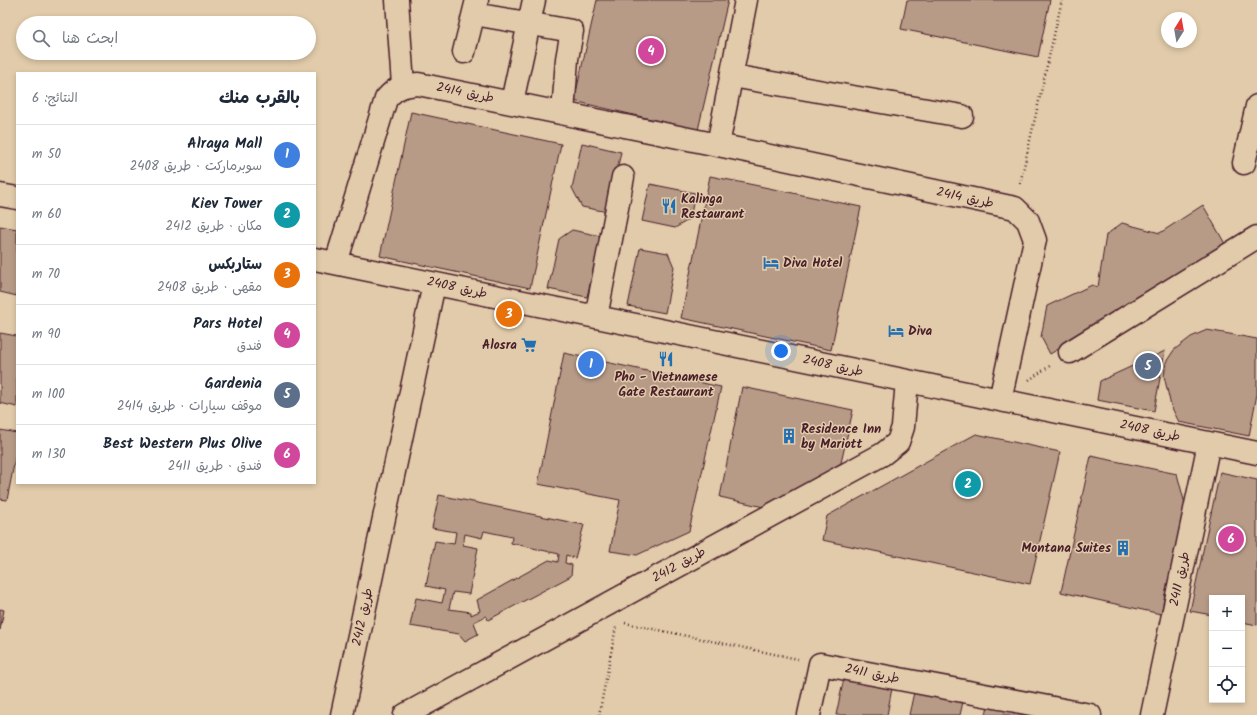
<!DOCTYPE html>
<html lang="ar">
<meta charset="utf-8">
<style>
body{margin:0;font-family:Kalam,"Playpen Sans Arabic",sans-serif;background:#f2f2f3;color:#1f2937;direction:rtl}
.controls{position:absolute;right:12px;bottom:12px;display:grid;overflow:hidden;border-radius:0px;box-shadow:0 2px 6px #0003}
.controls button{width:36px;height:36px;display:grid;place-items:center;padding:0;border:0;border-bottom:1px solid #e0e1e3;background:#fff;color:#1f2937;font:20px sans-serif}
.compass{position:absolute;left:1161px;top:12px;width:36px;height:36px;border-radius:50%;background:#fff;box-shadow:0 2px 6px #0003;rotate:11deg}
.you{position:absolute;left:781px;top:351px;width:14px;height:14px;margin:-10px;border:3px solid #fff;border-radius:50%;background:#1a73e8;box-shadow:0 0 0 6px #1a73e833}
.badge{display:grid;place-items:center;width:26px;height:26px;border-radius:50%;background:#db2777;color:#fff;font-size:13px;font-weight:700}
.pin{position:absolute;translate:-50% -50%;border:2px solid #fff;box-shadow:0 1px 4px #0006}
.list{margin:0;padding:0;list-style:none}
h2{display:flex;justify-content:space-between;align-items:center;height:52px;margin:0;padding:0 16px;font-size:17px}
h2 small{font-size:13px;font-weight:400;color:#747a83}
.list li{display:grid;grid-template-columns:26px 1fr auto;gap:12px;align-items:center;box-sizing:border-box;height:60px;padding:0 16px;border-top:1px solid #e0e1e3}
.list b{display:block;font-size:15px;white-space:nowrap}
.list p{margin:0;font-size:13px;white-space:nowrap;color:#747a83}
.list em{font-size:13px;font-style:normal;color:#747a83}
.icon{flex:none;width:22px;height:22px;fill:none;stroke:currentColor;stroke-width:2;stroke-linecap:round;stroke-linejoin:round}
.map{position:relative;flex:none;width:1257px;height:715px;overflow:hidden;direction:ltr}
.search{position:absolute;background:#fff;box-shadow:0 2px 6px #0003;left:16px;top:16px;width:300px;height:44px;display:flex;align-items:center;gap:10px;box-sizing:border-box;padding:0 14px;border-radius:22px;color:#747a83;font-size:15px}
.panel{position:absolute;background:#fff;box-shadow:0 2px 6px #0003;left:16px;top:72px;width:300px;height:412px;border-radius:0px;direction:rtl}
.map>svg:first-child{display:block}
</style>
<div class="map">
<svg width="1257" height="715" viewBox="0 0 1257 715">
<rect width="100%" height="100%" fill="#e1cbaa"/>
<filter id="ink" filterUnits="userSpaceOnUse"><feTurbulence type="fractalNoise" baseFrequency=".025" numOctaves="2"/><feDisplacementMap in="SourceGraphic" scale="8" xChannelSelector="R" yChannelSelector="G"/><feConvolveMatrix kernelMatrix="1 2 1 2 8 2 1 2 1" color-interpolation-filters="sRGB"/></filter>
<g filter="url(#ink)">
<path fill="#b79b87" stroke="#4a1f2b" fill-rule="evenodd" d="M597,0H728L698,130L574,101Z
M907,0H1050L1038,57L901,29Z
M411,112L561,144L530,288L380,256Z
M582,143L621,152L608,212L582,207L572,188Z
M710,176L861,207L831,350L681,318Z
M650,184L695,193L690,219L675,228L642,221Z
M1203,205L1228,249L1050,354L1041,337L1047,306L1092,285L1098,287L1106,235L1122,223L1160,233Z
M0,226L17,229V296L0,292Z
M572,230L601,236L587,297L548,289L559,239Z
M640,248L668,253L674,267L665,313L628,306Z
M1207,330L1257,339V394L1249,436L1179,422L1171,406L1164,376L1166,362L1174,350L1191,337Z
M0,333L17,336V407L0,403Z
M1165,351L1154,411L1097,400L1100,381Z
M564,353L721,387L689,531L637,555L610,551L620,500L538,484Z
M742,387L853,410L841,463L768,508L720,497Z
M0,430L17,433V449L7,500L0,499Z
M976,434L1060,452L1030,584L822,540L827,516Z
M1091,456L1177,474L1185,504L1161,614L1061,592Z
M1220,472L1257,480V625L1242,622V598H1212V615L1190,611Z
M439,495L584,525L575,558L566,555L565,563L572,565L571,576L488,620L486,616L474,622L478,634L465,641L459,634L410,626L416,598L442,603L445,590L426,586L435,541L454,544L456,532L432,528ZM484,531L512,537L511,543L559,554L558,562L549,560L477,600L480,611L471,615V612L449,609L453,592L469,594L478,548L463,545L465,534L482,538Z
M0,609L4,610L0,630Z
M844,678L892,688L887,715H836Z
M914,692L963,702L960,715H909Z
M988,705L1034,715H986Z"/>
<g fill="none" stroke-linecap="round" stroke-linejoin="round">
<defs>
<path id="minor" d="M397,0L403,85
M746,0L718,145L1015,208L1028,221L1035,240L1000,400
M474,14L572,31L567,59L563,113
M464,52L477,0
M732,76L962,116
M512,102L534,0
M1244,163L1257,106
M0,195L17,198
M315,259L1257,453
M336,263L386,99C395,88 403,85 418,84L718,145
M596,317L623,177
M1070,352L1257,237
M342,715L434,284
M405,715L883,454L898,442L903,427L907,381
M809,715L820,664L1090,715
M1152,715L1209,443"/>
</defs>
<use href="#minor" stroke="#4a1f2b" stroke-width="25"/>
<path stroke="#4a1f2b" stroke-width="2.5" stroke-dasharray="1 3" stroke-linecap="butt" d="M1020,184L1062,0
M1029,380L1051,365
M625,623L798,659
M599,715L616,627"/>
<use href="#minor" stroke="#e1cbaa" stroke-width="22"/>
</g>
</g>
<defs>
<symbol id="restaurant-bare" viewBox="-9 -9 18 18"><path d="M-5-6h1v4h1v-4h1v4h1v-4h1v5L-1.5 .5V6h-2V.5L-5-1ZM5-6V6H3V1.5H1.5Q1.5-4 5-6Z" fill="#1f6fb2" stroke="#e1cbaa" stroke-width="2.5" paint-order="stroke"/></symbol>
<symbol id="hotel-bare" viewBox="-9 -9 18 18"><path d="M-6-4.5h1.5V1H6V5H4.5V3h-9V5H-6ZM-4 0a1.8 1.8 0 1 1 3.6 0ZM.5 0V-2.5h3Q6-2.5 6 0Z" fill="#1f6fb2" stroke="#e1cbaa" stroke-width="2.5" paint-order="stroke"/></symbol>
<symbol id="supermarket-bare" viewBox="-9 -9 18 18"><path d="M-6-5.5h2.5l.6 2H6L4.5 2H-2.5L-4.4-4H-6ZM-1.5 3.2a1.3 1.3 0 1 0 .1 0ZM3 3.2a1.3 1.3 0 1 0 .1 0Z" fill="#1f6fb2" stroke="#e1cbaa" stroke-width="2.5" paint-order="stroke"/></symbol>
<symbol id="building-bare" viewBox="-9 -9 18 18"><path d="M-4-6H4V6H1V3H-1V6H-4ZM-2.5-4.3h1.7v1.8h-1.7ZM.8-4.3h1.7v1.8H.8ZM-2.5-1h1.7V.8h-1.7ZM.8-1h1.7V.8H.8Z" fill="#1f6fb2" stroke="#e1cbaa" stroke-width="2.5" paint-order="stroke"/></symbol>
</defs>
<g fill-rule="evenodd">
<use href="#restaurant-bare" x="658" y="195" width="22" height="22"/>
<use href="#hotel-bare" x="760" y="252" width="22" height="22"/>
<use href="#hotel-bare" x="885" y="320" width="22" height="22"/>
<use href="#supermarket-bare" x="518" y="334" width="22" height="22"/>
<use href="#restaurant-bare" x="655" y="348" width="22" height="22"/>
<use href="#building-bare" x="778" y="425" width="22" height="22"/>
<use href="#building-bare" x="1112" y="537" width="22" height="22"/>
</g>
<g text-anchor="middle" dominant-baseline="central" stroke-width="3" stroke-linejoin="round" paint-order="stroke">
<g font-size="13" fill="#4a1f2b" stroke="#e1cbaa">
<text transform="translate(465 93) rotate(11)">طريق 2414</text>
<text transform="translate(965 198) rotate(12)">طريق 2414</text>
<text transform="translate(457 288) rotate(12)">طريق 2408</text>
<text transform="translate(833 366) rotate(12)">طريق 2408</text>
<text transform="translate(1150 431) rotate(12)">طريق 2408</text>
<text transform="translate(679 565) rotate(-29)">طريق 2412</text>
<text transform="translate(1180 579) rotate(-78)">طريق 2411</text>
<text transform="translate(363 617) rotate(-78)">طريق 2412</text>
<text transform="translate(872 674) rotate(11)">طريق 2411</text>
</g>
<g font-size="13" font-weight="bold" fill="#4a1f2b" stroke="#e1cbaa" text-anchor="start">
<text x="681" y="199">Kalinga<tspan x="681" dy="15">Restaurant</tspan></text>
<text x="783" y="263">Diva Hotel</text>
<text x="908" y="331">Diva</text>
<text x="517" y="345" text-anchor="end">Alosra</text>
<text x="666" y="377" text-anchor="middle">Pho - Vietnamese<tspan x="666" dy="15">Gate Restaurant</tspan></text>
<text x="801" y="429">Residence Inn<tspan x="801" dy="15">by Mariott</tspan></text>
<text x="1111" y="548" text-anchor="end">Montana Suites</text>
</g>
</g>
</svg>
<div class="controls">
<button>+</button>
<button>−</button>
<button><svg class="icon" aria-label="locate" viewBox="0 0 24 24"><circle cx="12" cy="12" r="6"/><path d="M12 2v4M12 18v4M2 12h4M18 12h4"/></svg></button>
</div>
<svg class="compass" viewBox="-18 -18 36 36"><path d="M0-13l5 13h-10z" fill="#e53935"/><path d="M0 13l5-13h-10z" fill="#747a83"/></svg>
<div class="you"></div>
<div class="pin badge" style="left:591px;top:364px;background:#3f7fe0">1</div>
<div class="pin badge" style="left:968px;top:484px;background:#0f9aa8">2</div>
<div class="pin badge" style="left:509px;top:314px;background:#e8710a">3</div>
<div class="pin badge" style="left:651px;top:51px;background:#d1479c">4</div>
<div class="pin badge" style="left:1148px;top:366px;background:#5c6f8a">5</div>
<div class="pin badge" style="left:1231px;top:539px;background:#d1479c">6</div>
<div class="search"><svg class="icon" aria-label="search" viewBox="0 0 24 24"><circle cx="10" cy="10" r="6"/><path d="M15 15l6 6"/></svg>ابحث هنا</div>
<section class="panel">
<h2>بالقرب منك<small>النتائج: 6</small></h2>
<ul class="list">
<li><span class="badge" style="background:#3f7fe0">1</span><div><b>Alraya Mall</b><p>سوبرماركت · طريق 2408</p></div><em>50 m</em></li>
<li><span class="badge" style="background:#0f9aa8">2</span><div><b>Kiev Tower</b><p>مكان · طريق 2412</p></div><em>60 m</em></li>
<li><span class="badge" style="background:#e8710a">3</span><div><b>ستاربكس</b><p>مقهى · طريق 2408</p></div><em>70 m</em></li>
<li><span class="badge" style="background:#d1479c">4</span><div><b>Pars Hotel</b><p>فندق</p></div><em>90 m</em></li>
<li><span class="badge" style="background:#5c6f8a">5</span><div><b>Gardenia</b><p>موقف سيارات · طريق 2414</p></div><em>100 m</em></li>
<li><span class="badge" style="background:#d1479c">6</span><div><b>Best Western Plus Olive</b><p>فندق · طريق 2411</p></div><em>130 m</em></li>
</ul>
</section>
</div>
